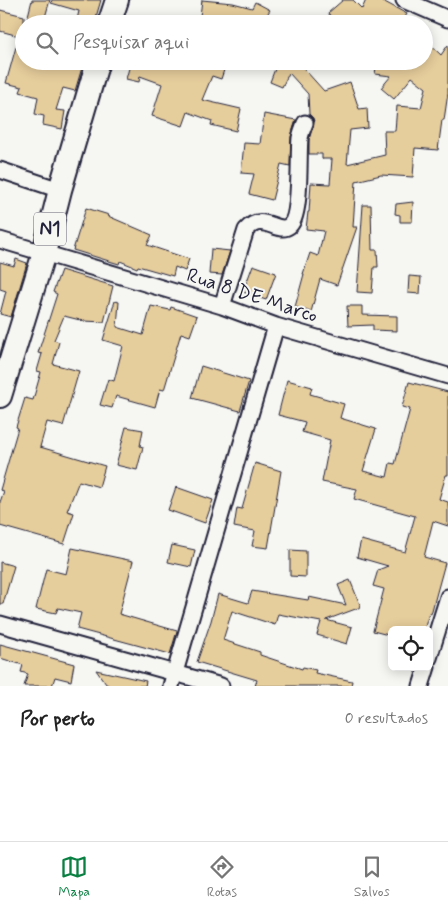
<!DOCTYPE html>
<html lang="pt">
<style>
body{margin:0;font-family:Mynerve,sans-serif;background:#f2f2f2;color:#222}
.controls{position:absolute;right:15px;bottom:15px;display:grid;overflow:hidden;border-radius:8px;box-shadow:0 2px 12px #0003}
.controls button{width:45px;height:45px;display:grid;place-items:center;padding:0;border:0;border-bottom:1px solid #e0e0e0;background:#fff;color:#222;font:25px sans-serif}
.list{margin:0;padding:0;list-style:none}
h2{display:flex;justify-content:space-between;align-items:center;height:65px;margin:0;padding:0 20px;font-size:21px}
h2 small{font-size:16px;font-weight:400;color:#767676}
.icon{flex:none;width:28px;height:28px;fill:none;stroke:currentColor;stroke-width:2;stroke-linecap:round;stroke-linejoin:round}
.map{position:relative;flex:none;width:448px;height:686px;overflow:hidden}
.search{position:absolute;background:#fff;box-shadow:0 2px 12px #0003;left:15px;right:15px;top:15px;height:55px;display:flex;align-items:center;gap:12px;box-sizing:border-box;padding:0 18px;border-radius:28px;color:#767676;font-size:19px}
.sheet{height:155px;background:#fff}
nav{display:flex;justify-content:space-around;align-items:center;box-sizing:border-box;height:70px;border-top:1px solid #e0e0e0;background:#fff;font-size:14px;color:#767676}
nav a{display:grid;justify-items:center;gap:2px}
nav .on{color:#0b8043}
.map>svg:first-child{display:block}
</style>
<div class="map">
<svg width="448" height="686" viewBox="0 0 448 686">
<rect width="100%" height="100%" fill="#f6f6f2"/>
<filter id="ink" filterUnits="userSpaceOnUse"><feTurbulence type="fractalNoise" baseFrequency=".02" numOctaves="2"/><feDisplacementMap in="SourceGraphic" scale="10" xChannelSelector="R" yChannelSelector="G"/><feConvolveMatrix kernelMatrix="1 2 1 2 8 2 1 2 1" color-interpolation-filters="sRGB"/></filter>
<g filter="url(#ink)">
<path fill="#e6cd9c" stroke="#22223b" d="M32,0H50L43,24H26Z
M52,0H101L94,24H76L79,11L51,3Z
M202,0L233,3L252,8L255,2L270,10L261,24H199Z
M343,0H353L362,9L366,0H381L407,14L401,24H337L328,13Z
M0,10L24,16V61H84L75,91L63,88L56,110L65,111L62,129L43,125L44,116L35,114L38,97L20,92L22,87L6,83L19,36L0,31Z
M424,39L441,55L448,45V93L444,120H442L438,150L415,148L413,177L381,175L356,181L353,227H357L337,285L320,279L311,312L295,307L304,274H303L310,253L318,256L324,231L306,229L308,212H309L311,183L330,184L332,159H322V154H309V139L314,122L313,118L309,114L308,94L289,73L282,87L270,82L278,61H297L324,91L350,82L359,109L367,108L368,128L350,130L347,164L385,155L384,131H395L397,106L421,108L426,88L412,77L394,99L381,88L391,76L375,74L377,61H424Z
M131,61H227L221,79L212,76L202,100L241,109L236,131L211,125L212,121L188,112L183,126L152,116L162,84L140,76L139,82L126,79Z
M264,114L296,120L291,137L290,166L281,164L272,200L249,194L254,174L241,173L244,143L260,144Z
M413,202L412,222H400V215L395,214L396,204Z
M363,205H371L372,250H377L378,267H374L372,293L357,292Z
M86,208L109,215L108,216L152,235L147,245L189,259L185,271L175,267L173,276L138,266L137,268L120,261L119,264L73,250Z
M211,249L230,251L222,275L209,274Z
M16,259L27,263L11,317L0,314L6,291L0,289V262L14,266Z
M253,265L276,273L266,300L243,292Z
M61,270L113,286L104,322L84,321L64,316L54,340L59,342L53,364L79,371L63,426L47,422L40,447L105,466L99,487L79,481L67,511L74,513L64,544L0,526V502L4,491L0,490L18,428L16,427L25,398L33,400L41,372L37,371L42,354L38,353L57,294L53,292Z
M409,276L421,277L420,294L408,293Z
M115,301L119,302L117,327L143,335L151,306L170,310L171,307L197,316L190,336L181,333L164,390L160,389L155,407L116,396L112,408L100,405L108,379L114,381L123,346L103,340Z
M347,306H362V315L397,316V331L373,330V325L348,326Z
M201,366L249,381L240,411L192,398Z
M287,380L312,387L310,394L344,404L340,418L376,429L363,471L387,477L390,463L395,464L410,409L402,407L409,382L448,392V475H446L439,499L448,502V526L433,521L424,557L445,563L431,614L429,613L424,630H392V636L373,631L384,589L373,586L378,570L388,566L357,557L361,540L405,552L415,516L354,499L357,489L322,482L330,440L302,432L305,422L278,415Z
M126,427L143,430L140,446L143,447L137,470L116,465Z
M255,463L281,471L268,548L252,546L255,531L234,527L237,508L242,509Z
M176,487L213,500L205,523L168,510Z
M172,545L195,550L191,567L168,562Z
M72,548L133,561L119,614L177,631L170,654L77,629L81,613L58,608L56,613L36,609L46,569L66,574Z
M290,550L306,551V577L290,576Z
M0,562L14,566L3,604H0Z
M350,580L361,607L326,620L352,627L347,644L317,635L321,622L278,614L275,625L232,611L223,640L260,652V655L302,669L303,667L316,670L315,673L352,681L351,686H255L257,680L197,662L211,621L218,594L248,603L252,591L308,600L309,597L346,605L338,585Z
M0,644L74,664L71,681L55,677L52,686H24L28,674L21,672L23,665L0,658Z
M96,670L146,681L145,686H110L106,684Z"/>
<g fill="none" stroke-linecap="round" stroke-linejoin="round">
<defs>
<path id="minor" d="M404,0L448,19
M0,170L60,190
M0,240L222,306L276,326L448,376
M222,306L246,230C263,211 277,235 289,226C302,217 298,155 300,138C301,133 303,128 305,123
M0,624L221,686
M429,658L448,597
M171,686L276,326
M421,686L427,667"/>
<path id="highway" d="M109,24L117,0
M0,396L44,253L60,190L98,61"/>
</defs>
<use href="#minor" stroke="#22223b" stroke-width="19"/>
<use href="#highway" stroke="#22223b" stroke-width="26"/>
<use href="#minor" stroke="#f6f6f2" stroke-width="15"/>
<use href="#highway" stroke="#f6f6f2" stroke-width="22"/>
</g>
</g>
<g text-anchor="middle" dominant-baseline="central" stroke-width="4" stroke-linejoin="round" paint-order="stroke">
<rect fill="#f6f6f2" stroke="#626272" stroke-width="1" x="34" y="212.5" width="32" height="33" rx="4"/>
<g font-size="19" font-weight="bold" fill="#22223b">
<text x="50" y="229">N1</text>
</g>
<g font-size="20" fill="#22223b" stroke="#f6f6f2">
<text transform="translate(252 296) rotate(18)">Rua 8 DE Marco</text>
</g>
</g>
</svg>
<div class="controls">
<button><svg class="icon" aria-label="locate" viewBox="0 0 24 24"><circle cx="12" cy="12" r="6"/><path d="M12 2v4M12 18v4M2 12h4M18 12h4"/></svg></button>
</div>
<div class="search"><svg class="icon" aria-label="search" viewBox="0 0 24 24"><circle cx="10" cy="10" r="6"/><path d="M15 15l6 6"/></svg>Pesquisar aqui</div>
</div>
<section class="sheet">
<h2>Por perto<small>0 resultados</small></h2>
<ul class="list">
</ul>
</section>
<nav>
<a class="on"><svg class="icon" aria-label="map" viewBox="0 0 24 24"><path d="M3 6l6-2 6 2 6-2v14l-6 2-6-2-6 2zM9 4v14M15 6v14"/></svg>Mapa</a>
<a><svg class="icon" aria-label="directions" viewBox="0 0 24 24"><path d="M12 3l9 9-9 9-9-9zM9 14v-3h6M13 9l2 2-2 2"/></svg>Rotas</a>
<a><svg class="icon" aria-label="saved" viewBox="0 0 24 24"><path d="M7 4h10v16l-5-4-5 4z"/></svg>Salvos</a>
</nav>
